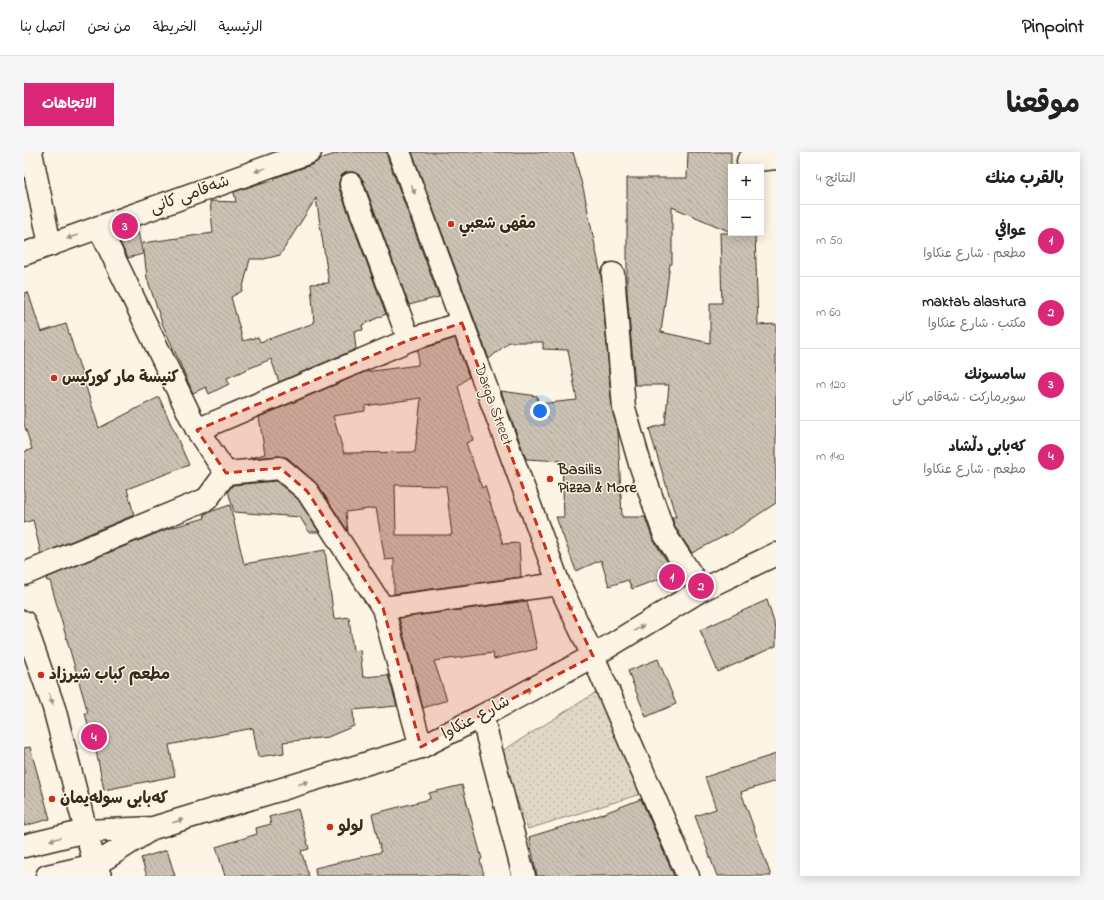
<!DOCTYPE html>
<html lang="ar">
<meta charset="utf-8">
<style>
body{margin:0;font-family:"Indie Flower","Playpen Sans Arabic",sans-serif;background:#f6f6f6;color:#222;direction:rtl}
.controls{position:absolute;right:12px;top:12px;display:grid;overflow:hidden;border-radius:0px;box-shadow:0 2px 10px #0003}
.controls button{width:36px;height:36px;display:grid;place-items:center;padding:0;border:0;border-bottom:1px solid #e0e0e0;background:#fff;color:#222;font:20px sans-serif}
.you{position:absolute;left:516px;top:259px;width:14px;height:14px;margin:-10px;border:3px solid #fff;border-radius:50%;background:#1a73e8;box-shadow:0 0 0 6px #1a73e833}
.badge{display:grid;place-items:center;width:26px;height:26px;border-radius:50%;background:#db2777;color:#fff;font-size:13px;font-weight:700}
.pin{position:absolute;translate:-50% -50%;border:2px solid #fff;box-shadow:0 1px 4px #0006}
.list{margin:0;padding:0;list-style:none}
h2{display:flex;justify-content:space-between;align-items:center;height:52px;margin:0;padding:0 16px;font-size:17px}
h2 small{font-size:13px;font-weight:400;color:#767676}
.list li{display:grid;grid-template-columns:26px 1fr auto;gap:12px;align-items:center;box-sizing:border-box;height:72px;padding:0 16px;border-top:1px solid #e0e0e0}
.list b{display:block;font-size:15px;white-space:nowrap}
.list p{margin:0;font-size:13px;white-space:nowrap;color:#767676}
.list em{font-size:13px;font-style:normal;color:#767676}
.map{position:relative;flex:none;width:752px;height:724px;overflow:hidden;direction:ltr;border-radius:0px}
header{display:flex;align-items:center;gap:24px;box-sizing:border-box;height:56px;padding:0 20px;background:#fff;border-bottom:1px solid #e0e0e0}
header strong{font-size:19px}
nav{display:flex;gap:22px;margin-inline-start:auto;font-size:14px}
.intro{display:flex;align-items:center;justify-content:space-between;box-sizing:border-box;height:96px;padding:0 24px}
h1{margin:0;font-size:28px}
.button{padding:10px 18px;border-radius:0px;background:#db2777;color:#fff;font-size:14px;font-weight:700}
main{display:flex;gap:24px;padding:0 24px}
aside{flex:1;background:#fff;border-radius:0px;box-shadow:0 2px 10px #0003}
.map>svg:first-child{display:block}
</style>
<header>
<strong>Pinpoint</strong>
<nav><a>الرئيسية</a><a>الخريطة</a><a>من نحن</a><a>اتصل بنا</a></nav>
</header>
<div class="intro"><h1>موقعنا</h1><a class="button">الاتجاهات</a></div>
<main>
<aside>
<h2>بالقرب منك<small>النتائج: 4</small></h2>
<ul class="list">
<li><span class="badge">1</span><div><b>عوافي</b><p>مطعم · شارع عنكاوا</p></div><em>50 m</em></li>
<li><span class="badge">2</span><div><b>maktab alastura</b><p>مكتب · شارع عنكاوا</p></div><em>60 m</em></li>
<li><span class="badge">3</span><div><b>سامسونك</b><p>سوبرماركت · شەقامی کانی</p></div><em>120 m</em></li>
<li><span class="badge">4</span><div><b>کەبابی دڵشاد</b><p>مطعم · شارع عنكاوا</p></div><em>140 m</em></li>
</ul>
</aside>
<div class="map">
<svg width="752" height="724" viewBox="0 0 752 724">
<defs>
<pattern id="park-dots" width="8" height="8" patternUnits="userSpaceOnUse"><rect width="8" height="8" fill="#e0d8c8"/><path d="M2 2h.1M6 6h.1" fill="none" stroke="#c1baab" stroke-width="1.8" stroke-linecap="round"/></pattern>
<pattern id="building-back-hatch" width="6" height="6" patternUnits="userSpaceOnUse"><rect width="6" height="6" fill="#ccc2b3"/><path d="M-1 5l2 2M0 0l6 6M5-1l2 2" fill="none" stroke="#b0a79a"/></pattern>
</defs>
<rect width="100%" height="100%" fill="#fcf5e5"/>
<filter id="ink" filterUnits="userSpaceOnUse"><feTurbulence type="fractalNoise" baseFrequency=".025" numOctaves="2"/><feDisplacementMap in="SourceGraphic" scale="8" xChannelSelector="R" yChannelSelector="G"/><feConvolveMatrix kernelMatrix="1 2 1 2 8 2 1 2 1" color-interpolation-filters="sRGB"/></filter>
<g filter="url(#ink)">
<path fill="url(#park-dots)" stroke="#8e8173" d="M576,538L620,641L504,677L475,601Z"/>
<path fill="url(#building-back-hatch)" stroke="#3b2a1e" fill-rule="evenodd" d="M317,0H363V4L415,145L385,153L339,28L335,23L329,20H322L317,24L315,30V36L362,162L338,173L339,178L330,179L332,197L255,230L247,207L203,226L205,232L185,242L182,235L169,241L138,171L123,126L119,91L189,81L186,49L212,50L210,40L237,31L251,28L250,26L290,12L296,7ZM292,46L305,131L287,132L290,171L236,190L234,185L219,189L207,145L218,139L226,107H240L256,103Z
M388,0H549L560,40L577,123L588,257L594,279L598,365H621L629,388L651,421L608,437L604,428L585,434L577,408L552,419L532,365H540L538,309L502,307L477,239L513,244L514,252L553,248L544,198L519,197V190H485L465,207Z
M664,0H707V80L648,55V112H646L637,180L686,191V151H698L696,81H731L734,173L752,172V351L708,380L668,401L651,375L648,365H652L625,277L641,272L645,233H611L603,140V26H663Z
M114,80L119,102L104,106L93,85Z
M4,140L17,180L42,172L75,276L135,245L165,313L103,337L110,363L17,402L9,368L0,371V300L8,297L0,272V141Z
M431,186L445,225L434,234L449,288L442,291L458,336L461,334L479,392L495,391L497,425L370,442V407L361,408L352,356L322,360L324,379L293,332L264,306L255,304L226,306L241,302L235,265L341,220L394,213V198ZM397,246L391,300L320,301L309,264L341,259V254ZM371,333L422,334L428,383H372Z
M252,329L274,347L295,380H285L276,365L210,360L204,339L209,333Z
M206,353L220,412L301,398L310,467L325,465L329,499L336,498L339,525L364,523L373,554L329,558L330,574L304,585L259,590L260,601L234,605L229,576L145,593L151,624L80,638L69,584L67,585L61,561H64L26,429H23L22,426L146,376L181,366L180,362Z
M743,448L752,477V494L694,520L676,478Z
M503,449L513,497L470,507L469,501L410,509L423,548L399,556L375,466Z
M634,507L652,552L622,565L604,519Z
M6,595L26,667L0,674V596Z
M752,602V629L717,640L747,724H693L671,664L692,657L681,625Z
M438,633L458,707L456,708L460,724H292L291,716L357,700L348,662L406,647L405,641Z
M617,647L650,724H513L505,685L573,664Z
M274,657L285,697L277,699L285,724H201L192,695L233,682L232,676L247,672L245,665Z
M143,698L151,724H123L117,706Z"/>
<g fill="none" stroke-linecap="round" stroke-linejoin="round">
<defs>
<path id="minor" d="M7,0L26,93
M375,0L535,432L569,504L664,724
M724,9L752,6
M327,32L385,188
M75,75L173,278L202,321
M589,122L600,256L616,312L640,381L677,438
M173,278L385,188L438,171
M0,422L183,347L202,321L256,316L283,339L359,456L535,432
M359,456L397,595
M458,564L500,724"/>
<path id="tertiary" d="M0,102L286,0
M0,470L30,556L62,679L71,713L76,724
M0,694L62,679L129,676
M23,724L71,713L129,676L397,595L458,564L569,504L677,438L752,402"/>
</defs>
<use href="#minor" stroke="#3b2a1e" stroke-width="25"/>
<use href="#tertiary" stroke="#3b2a1e" stroke-width="25"/>
<use href="#minor" stroke="#fcf5e5" stroke-width="22"/>
<use href="#tertiary" stroke="#fcf5e5" stroke-width="22"/>
</g>
<defs><path id="oneway-solid" d="M-6-.8H1V-3.2L6.5 0L1 3.2V.8H-6Z"/></defs>
<g fill="#9c9082">
<use href="#oneway-solid" transform="translate(236 18) rotate(160)"/>
<use href="#oneway-solid" transform="translate(389 37) rotate(70)"/>
<use href="#oneway-solid" transform="translate(48 85) rotate(160)"/>
<use href="#oneway-solid" transform="translate(448 198) rotate(70)"/>
<use href="#oneway-solid" transform="translate(493 320) rotate(70)"/>
<use href="#oneway-solid" transform="translate(545 454) rotate(65)"/>
<use href="#oneway-solid" transform="translate(615 476) rotate(-31)"/>
<use href="#oneway-solid" transform="translate(502 540) rotate(-28)"/>
<use href="#oneway-solid" transform="translate(27 547) rotate(71)"/>
<use href="#oneway-solid" transform="translate(279 631) rotate(-17)"/>
<use href="#oneway-solid" transform="translate(154 669) rotate(-17)"/>
<use href="#oneway-solid" transform="translate(31 687) rotate(166)"/>
</g>
</g>
<path fill="#c8321e" fill-opacity="0.2" stroke="#c8321e" stroke-width="3" stroke-dasharray="8 5" stroke-linejoin="round" d="M438,171L535,432L569,504L397,595L359,456L283,339L256,316L202,321L173,278L385,188Z"/>
<g fill="#c8321e" stroke="#fcf5e5" stroke-width="1.5">
<circle cx="427" cy="72" r="4"/>
<circle cx="30" cy="226" r="4"/>
<circle cx="526" cy="327" r="4"/>
<circle cx="17" cy="523" r="4"/>
<circle cx="28" cy="647" r="4"/>
<circle cx="306" cy="675" r="4"/>
</g>
<g text-anchor="middle" dominant-baseline="central" stroke-width="3" stroke-linejoin="round" paint-order="stroke">
<g font-size="16" fill="#3b2a1e" stroke="#fcf5e5">
<text transform="translate(166 43) rotate(-20)">شەقامی کانی</text>
<text transform="translate(469 253) rotate(70)">Darga Street</text>
<text transform="translate(452 566) rotate(-28)">شارع عنكاوا</text>
</g>
<g font-size="16" font-weight="bold" fill="#3b2a1e" stroke="#fcf5e5" text-anchor="start">
<text x="435" y="72">مقهى شعبي</text>
<text x="38" y="226">كنيسة مار كوركيس</text>
<text x="534" y="318">Basilis<tspan x="534" dy="18">Pizza &amp; More</tspan></text>
<text x="25" y="523">مطعم كباب شيرزاد</text>
<text x="36" y="647">کەبابی سولەیمان</text>
<text x="314" y="675">لولو</text>
</g>
</g>
</svg>
<div class="controls">
<button>+</button>
<button>−</button>
</div>
<div class="you"></div>
<div class="pin badge" style="left:648px;top:425px">1</div>
<div class="pin badge" style="left:677px;top:434px">2</div>
<div class="pin badge" style="left:101px;top:74px">3</div>
<div class="pin badge" style="left:70px;top:585px">4</div>
</div>
</main>
